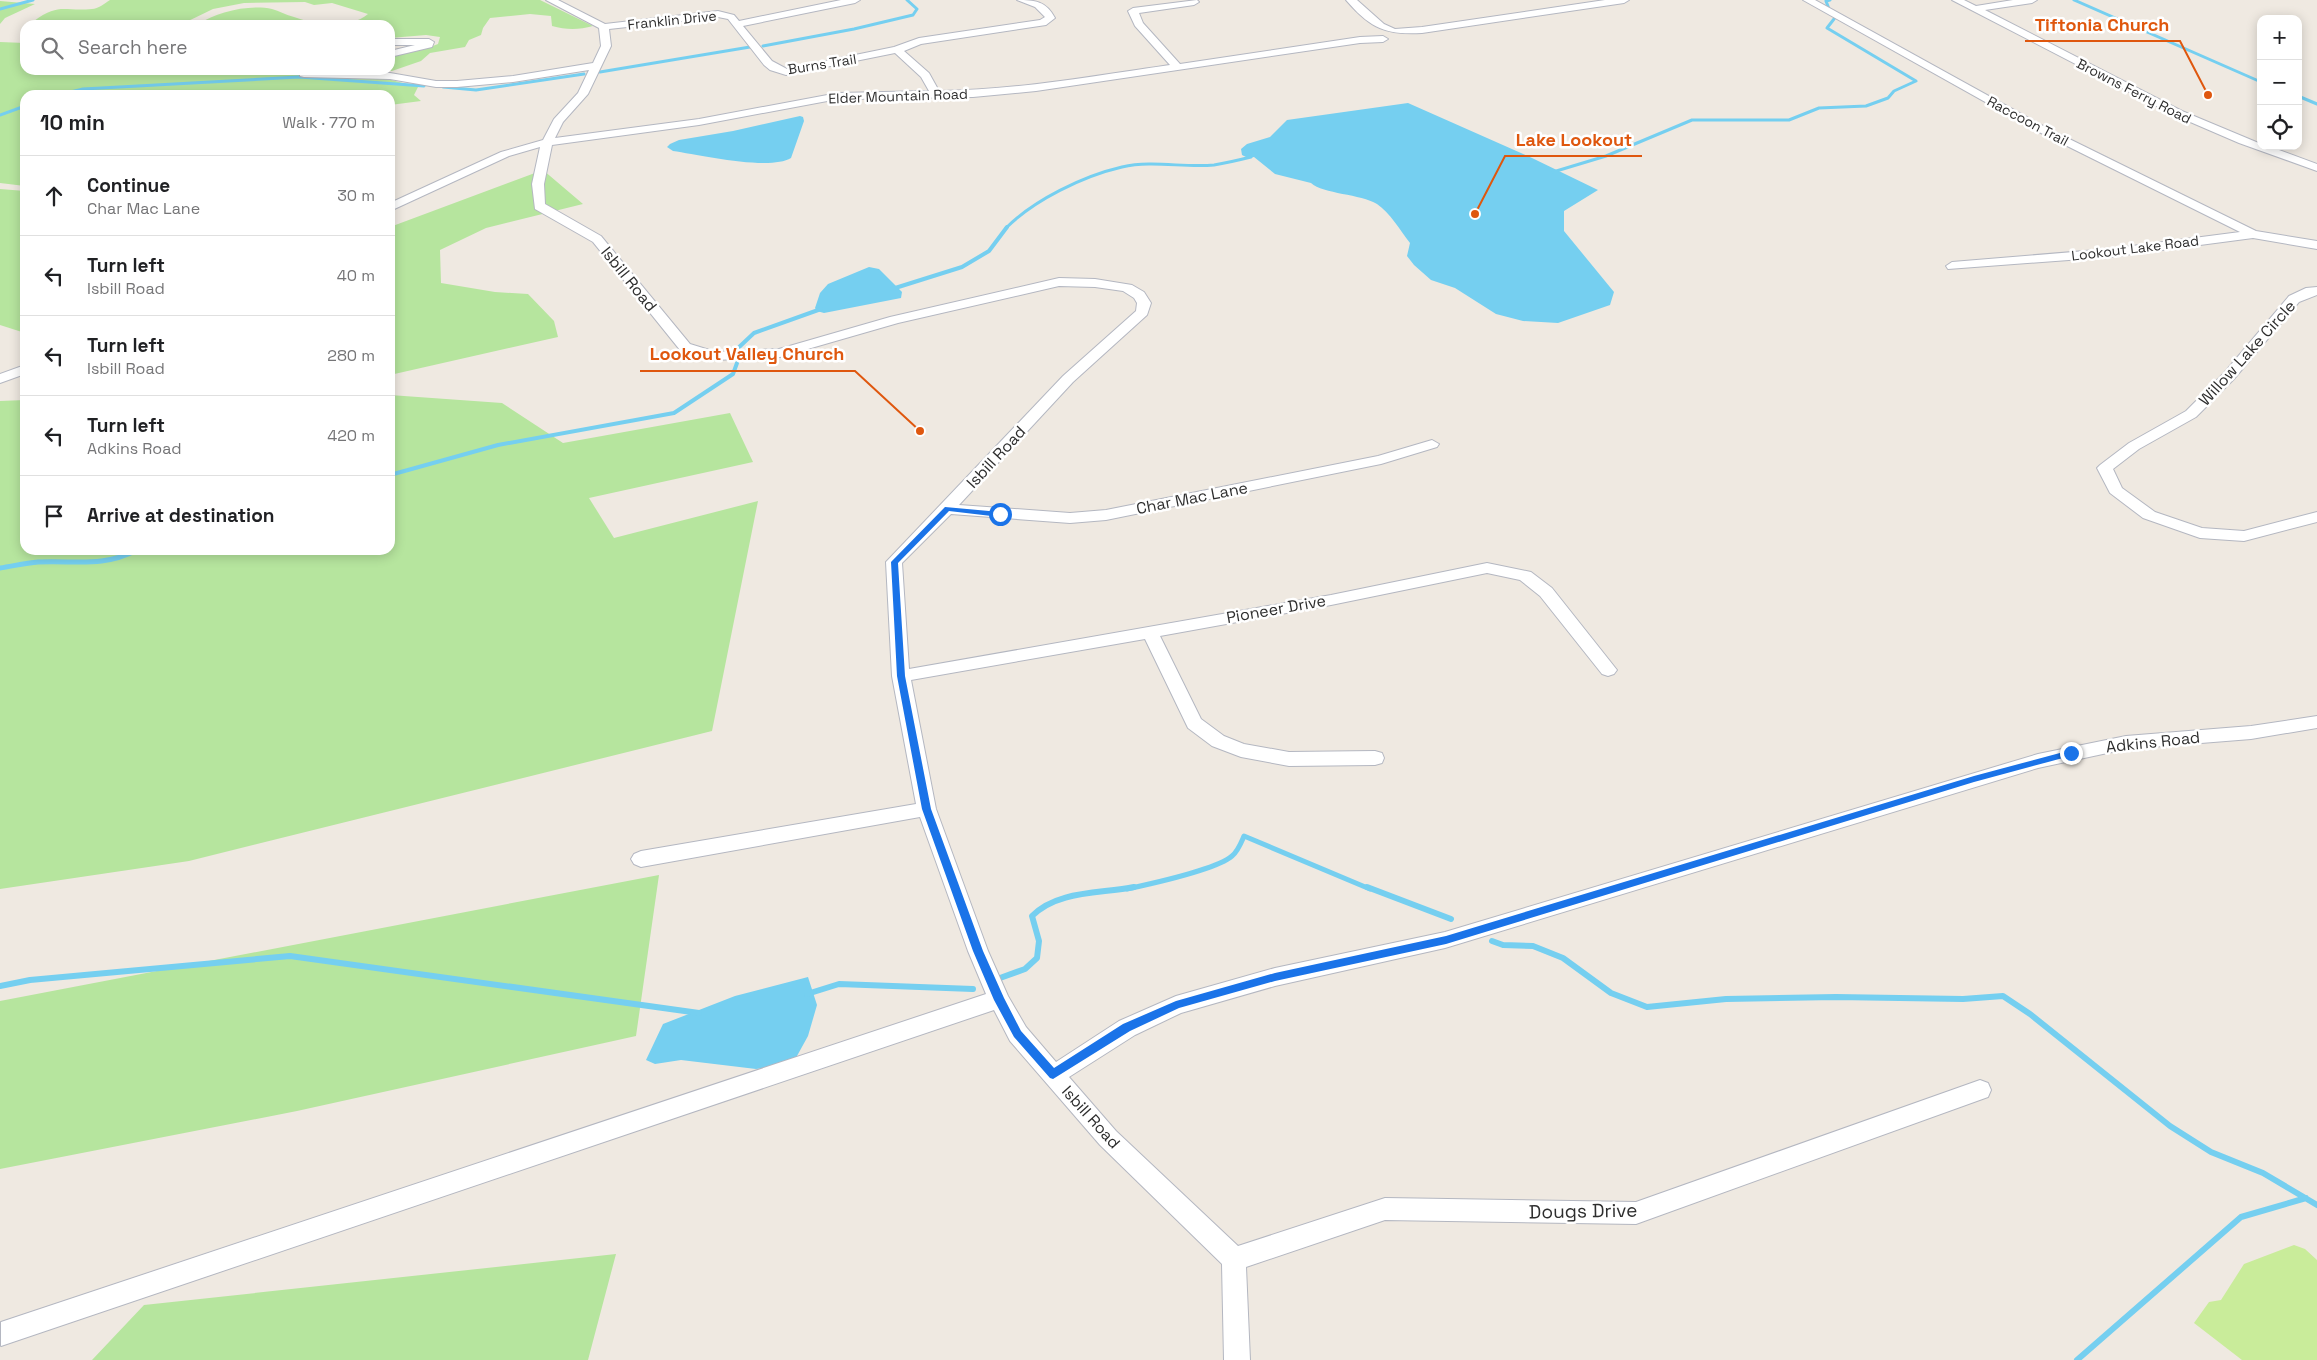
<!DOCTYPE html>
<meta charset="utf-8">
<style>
body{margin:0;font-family:"Space Grotesk",sans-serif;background:#f2f2f2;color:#202124}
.controls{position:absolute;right:15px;top:15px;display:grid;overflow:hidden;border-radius:10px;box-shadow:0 2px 12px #0003}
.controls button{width:45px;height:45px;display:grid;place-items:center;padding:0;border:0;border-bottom:1px solid #e0e0e0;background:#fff;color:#202124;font:25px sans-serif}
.stop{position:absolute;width:15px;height:15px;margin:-11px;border:4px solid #1a73e8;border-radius:50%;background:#fff}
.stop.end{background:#1a73e8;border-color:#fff;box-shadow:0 1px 5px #0008}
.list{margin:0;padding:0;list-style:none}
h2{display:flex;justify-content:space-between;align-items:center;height:65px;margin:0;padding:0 20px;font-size:21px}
h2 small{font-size:16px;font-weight:400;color:#757577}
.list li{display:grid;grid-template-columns:32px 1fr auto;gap:15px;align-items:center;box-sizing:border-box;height:80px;padding:0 20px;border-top:1px solid #e0e0e0}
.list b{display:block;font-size:19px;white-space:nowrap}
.list p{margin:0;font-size:16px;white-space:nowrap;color:#757577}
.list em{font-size:16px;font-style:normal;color:#757577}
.icon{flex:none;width:28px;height:28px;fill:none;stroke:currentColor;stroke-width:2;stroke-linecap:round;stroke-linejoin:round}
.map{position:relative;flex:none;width:2317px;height:1360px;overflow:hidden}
.search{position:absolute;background:#fff;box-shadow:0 2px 12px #0003;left:20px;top:20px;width:375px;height:55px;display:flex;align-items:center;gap:12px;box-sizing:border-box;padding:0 18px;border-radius:15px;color:#757577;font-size:19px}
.panel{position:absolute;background:#fff;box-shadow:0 2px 12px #0003;left:20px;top:90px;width:375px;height:465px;border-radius:15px}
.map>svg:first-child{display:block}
</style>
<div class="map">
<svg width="2317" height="1360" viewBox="0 0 2317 1360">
<rect width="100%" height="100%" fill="#efe9e1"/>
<path fill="#b6e59e" d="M110,0H540L593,26C579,30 566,30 552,26L551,16L530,14L490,18L483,28L481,35L469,40L465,47L430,53L421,61L392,71H321L390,70V56L425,49L438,44L440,37L426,35L390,38V25H197C216,12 249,4 272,9C279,11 286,15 294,17C317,25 348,30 368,14L332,3L314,5L305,2L244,3L213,9L180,25H37L34,21C60,2 64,12 92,9C98,9 105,3 110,0Z
M0,1L35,4L5,18L0,24Z
M0,42L25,43V70H258L260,72L292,75L380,77L418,87L414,95L421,101L390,105V95H25V186L0,183Z
M543,170L583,204L486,228L440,250L441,283L495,292L528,294L554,321L558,337L390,375V227Z
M0,189L25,191V333L0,325Z
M390,395L502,403L563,443L730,413L753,462L589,498L614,538L758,501L712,731L189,861L0,889V401L25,400V550H390Z
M659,875L636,1036L297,1111L0,1169V1001Z
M616,1254L588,1360H92L144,1305Z"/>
<path fill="#c9ec9a" d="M2294,1245L2305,1249L2317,1260V1360H2242L2194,1323L2209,1302L2221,1300L2244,1264Z"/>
<path fill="#75cff0" d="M1408,103L1532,158L1598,190L1564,211V231L1614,292L1610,305L1558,323L1523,321L1496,314L1455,288L1431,280L1414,265L1407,256L1410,243C1400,230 1390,213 1377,204C1361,194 1323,194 1311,183L1275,174L1254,157L1248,158L1242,155L1241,149L1247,144L1270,137L1287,120Z
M800,116L803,117L804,121L791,158C770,171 700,155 673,151L667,147L670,144L679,140L733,131Z
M869,267L879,269L902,292L901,298L824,313L817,311L815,308L820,293L828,284Z
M808,977L817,1005L808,1036L792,1065L756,1069L681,1060L655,1064L646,1060L663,1024L735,996Z"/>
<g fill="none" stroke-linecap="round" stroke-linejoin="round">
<path stroke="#75cff0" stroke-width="3" d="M2074,0L2261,82
M0,9L33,0
M1829,9L1826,1L1830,0
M763,46L854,29L913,15L917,9L907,0
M600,72L750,47
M443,87L476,90L584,74
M58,95L83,89L299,77L424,86
M2298,96L2317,104
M0,115L25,106
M1553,172L1606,156L1692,120H1789L1819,108L1866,106L1888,98L1894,91L1916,81L1827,28L1834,19
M1006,228C1034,200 1083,176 1122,167C1153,160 1184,168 1214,165C1226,163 1239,160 1251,157"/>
<path stroke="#75cff0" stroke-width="4" d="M892,289L962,267L989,251L1007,227
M736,350L754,333L821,309
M390,475L498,445L674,413L733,374L737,363"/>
<path stroke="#75cff0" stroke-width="5" d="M0,568C13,566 26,563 38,562C75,560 102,568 137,550
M1127,889C1150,884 1216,870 1232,856C1238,851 1241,843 1244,836L1370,889"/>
<path stroke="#75cff0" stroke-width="6" d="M1367,887L1451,919
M1492,941L1503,945L1533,946L1563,958L1611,993L1647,1007L1726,999L1836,997L1963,999L2003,996L2030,1014L2170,1126L2211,1152L2263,1173L2317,1205
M1000,978L1025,969L1037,958L1039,941L1032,916C1058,890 1100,894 1134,887
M0,986L30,980L290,956L699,1013
M807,994L839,984L973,989
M2077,1360L2241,1217L2306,1198"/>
<defs>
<path id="minor" d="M546,0H558L605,24L718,11L734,15L739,21L841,0H860L855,3L743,26L772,61L787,69L894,47L919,38L1040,20L1045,17L1035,7L1017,0C1035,0 1046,1 1055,18L1046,25L921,44L904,51L929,73L939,91C1017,90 1093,76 1170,65L1135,26L1128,11L1133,8L1197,0L1199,2L1194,5L1139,13L1143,23L1180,64L1360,37L1383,36L1388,39L1383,42L1360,43L1036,91L973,97L838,99L699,125L552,145L544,184L545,204L601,236L690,344L716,352L779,349L890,317L1059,278L1095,279L1132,285L1144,292L1151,303L1147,315L1073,382L959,505L1070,513L1106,510L1378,456L1432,440L1439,444L1437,447L1381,464L1106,520L1070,523L951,514L902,563L909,669L1331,595L1487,563L1531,572L1552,588L1617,670L1614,674L1608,676L1602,674L1540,596L1520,580L1487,573L1331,605L1160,636L1201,719L1224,736L1244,744L1289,752L1375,751L1382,753L1384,758L1382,763L1375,765L1289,766L1241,757L1212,746L1188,728L1145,639L911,680L936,809L988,951L1008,996L1026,1027L1056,1062L1119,1021L1176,996L1275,968L1445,932L2038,754L2126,736L2251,726L2317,716V728L2251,739L2126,749L2038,768L1445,948L1275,986L1181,1013L1135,1035L1069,1077L1116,1131L1238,1246L1385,1198L1636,1202L1980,1080L1988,1083L1991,1090L1988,1097L1636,1224L1385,1220L1246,1267L1250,1360H1224L1222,1264L1100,1145L1010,1041L994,1010L1,1346V1322L986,994L968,951L920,817L641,867L634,864L631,859L634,854L641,851L916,804L892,676L886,562L1063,376L1136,311L1137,303L1134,298L1123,291L1095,287L1059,286L898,323L780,357L715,360L680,350L593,242L535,209L532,184L540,147L509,156L390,211V203L501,152L543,140L554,119L578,93L589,70L513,82L457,87H436L390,79L304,77L300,76V72L315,70L390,73L436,81H457L513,76L593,63L601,46L599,28ZM718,17L728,19L764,65L770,70L786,75L895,53L921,77L929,91L838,93L699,119L555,138L563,122L588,94L611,46L609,29Z
M1346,0H1357L1384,24L1395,29L1422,27L1605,0H1629L1624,3L1422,33C1386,35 1371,29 1346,0Z
M1803,0H1815L2045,127L2256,231L2317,241V249L2253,238L2109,257L1948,269L1946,266L1952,262L2109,249L2240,232L2037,131Z
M1952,0H1964L1976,6L2013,0H2037L2032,3L1985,10L2182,111L2261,144V146H2268L2317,164V171L2239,143L2174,115Z
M390,39H429L434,42L432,47L390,57V51L415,45H390Z
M2317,287V295L2299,302L2234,379L2196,417L2139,449L2113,469L2122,488L2155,512L2202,528L2244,531L2317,512V522L2244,541L2200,538L2143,518L2110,493L2097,468L2100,465L2129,443L2186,411L2224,373L2289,296L2306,288Z
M25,365V374L0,383V374Z"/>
</defs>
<use href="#minor" stroke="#b4b7c1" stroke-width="2"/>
<use href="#minor" fill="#fff" fill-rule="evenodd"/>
</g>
<path fill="#1a73e8" d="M945,507L1000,512L1004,514L1000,517L949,511L898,563L905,676L931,809L983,951L1004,998L1021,1031L1054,1068L1123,1024L1176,1001L1275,973L1446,936L1974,776L2071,750L2075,753L2074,755L1974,782L1446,944L1275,981L1179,1008L1130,1031L1053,1079L1050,1078L1014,1037L994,1000L973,951L922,809L897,676L891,562Z"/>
<g text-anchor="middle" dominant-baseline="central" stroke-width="5" stroke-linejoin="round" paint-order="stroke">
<g font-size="14" fill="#2e2e2e" stroke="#fff">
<text transform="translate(672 20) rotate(-6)">Franklin Drive</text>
<text transform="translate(822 64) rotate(-9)">Burns Trail</text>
<text transform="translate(2134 91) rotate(27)">Browns Ferry Road</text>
<text transform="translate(898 96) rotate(-2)">Elder Mountain Road</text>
<text transform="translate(2028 121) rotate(28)">Raccoon Trail</text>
<text transform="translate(2135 248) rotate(-7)">Lookout Lake Road</text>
</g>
<g font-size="16" fill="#2e2e2e" stroke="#fff">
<text transform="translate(629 279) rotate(51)">Isbill Road</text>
<text transform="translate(2247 353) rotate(-48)">Willow Lake Circle</text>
<text transform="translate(996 457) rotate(-47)">Isbill Road</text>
<text transform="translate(1192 498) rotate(-11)">Char Mac Lane</text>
<text transform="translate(1276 609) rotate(-10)">Pioneer Drive</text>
<text transform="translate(2153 742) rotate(-6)">Adkins Road</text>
<text transform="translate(1091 1117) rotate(48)">Isbill Road</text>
</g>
<g font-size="19" fill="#2e2e2e" stroke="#fff">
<text transform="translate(1583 1211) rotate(-1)">Dougs Drive</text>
</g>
</g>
<path fill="none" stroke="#df570e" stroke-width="2" d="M2208 95L2180 41H2025M1475 214L1505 156H1642M920 431L855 371H640"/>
<g fill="#df570e" stroke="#fff" stroke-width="2">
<circle cx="2208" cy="95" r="5"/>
<circle cx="1475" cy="214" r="5"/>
<circle cx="920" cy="431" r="5"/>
</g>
<g font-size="18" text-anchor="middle" font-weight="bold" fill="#df570e" stroke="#fff" stroke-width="5" stroke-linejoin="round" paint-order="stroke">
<text x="2102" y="31">Tiftonia Church</text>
<text x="1574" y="146">Lake Lookout</text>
<text x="747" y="360">Lookout Valley Church</text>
</g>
</svg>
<div class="controls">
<button>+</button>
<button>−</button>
<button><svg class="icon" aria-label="locate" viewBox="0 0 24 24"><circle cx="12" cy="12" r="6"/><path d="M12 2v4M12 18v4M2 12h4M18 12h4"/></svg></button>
</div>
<div class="stop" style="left:1000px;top:514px"></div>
<div class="stop end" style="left:2071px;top:753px"></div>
<div class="search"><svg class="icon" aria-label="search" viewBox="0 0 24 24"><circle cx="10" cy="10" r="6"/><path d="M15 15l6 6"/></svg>Search here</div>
<section class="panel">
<h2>10 min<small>Walk · 770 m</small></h2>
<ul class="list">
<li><svg class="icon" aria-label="ahead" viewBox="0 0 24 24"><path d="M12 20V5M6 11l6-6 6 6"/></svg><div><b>Continue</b><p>Char Mac Lane</p></div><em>30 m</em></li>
<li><svg class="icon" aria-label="left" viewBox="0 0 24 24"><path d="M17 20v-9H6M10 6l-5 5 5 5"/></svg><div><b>Turn left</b><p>Isbill Road</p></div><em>40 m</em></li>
<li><svg class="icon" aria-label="left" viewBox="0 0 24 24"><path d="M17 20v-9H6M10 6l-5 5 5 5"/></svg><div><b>Turn left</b><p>Isbill Road</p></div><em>280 m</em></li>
<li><svg class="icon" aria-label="left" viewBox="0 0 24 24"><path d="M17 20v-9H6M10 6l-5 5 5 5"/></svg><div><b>Turn left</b><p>Adkins Road</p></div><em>420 m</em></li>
<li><svg class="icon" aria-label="arrive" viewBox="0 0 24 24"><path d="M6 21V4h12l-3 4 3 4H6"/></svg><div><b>Arrive at destination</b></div></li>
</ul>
</section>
</div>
